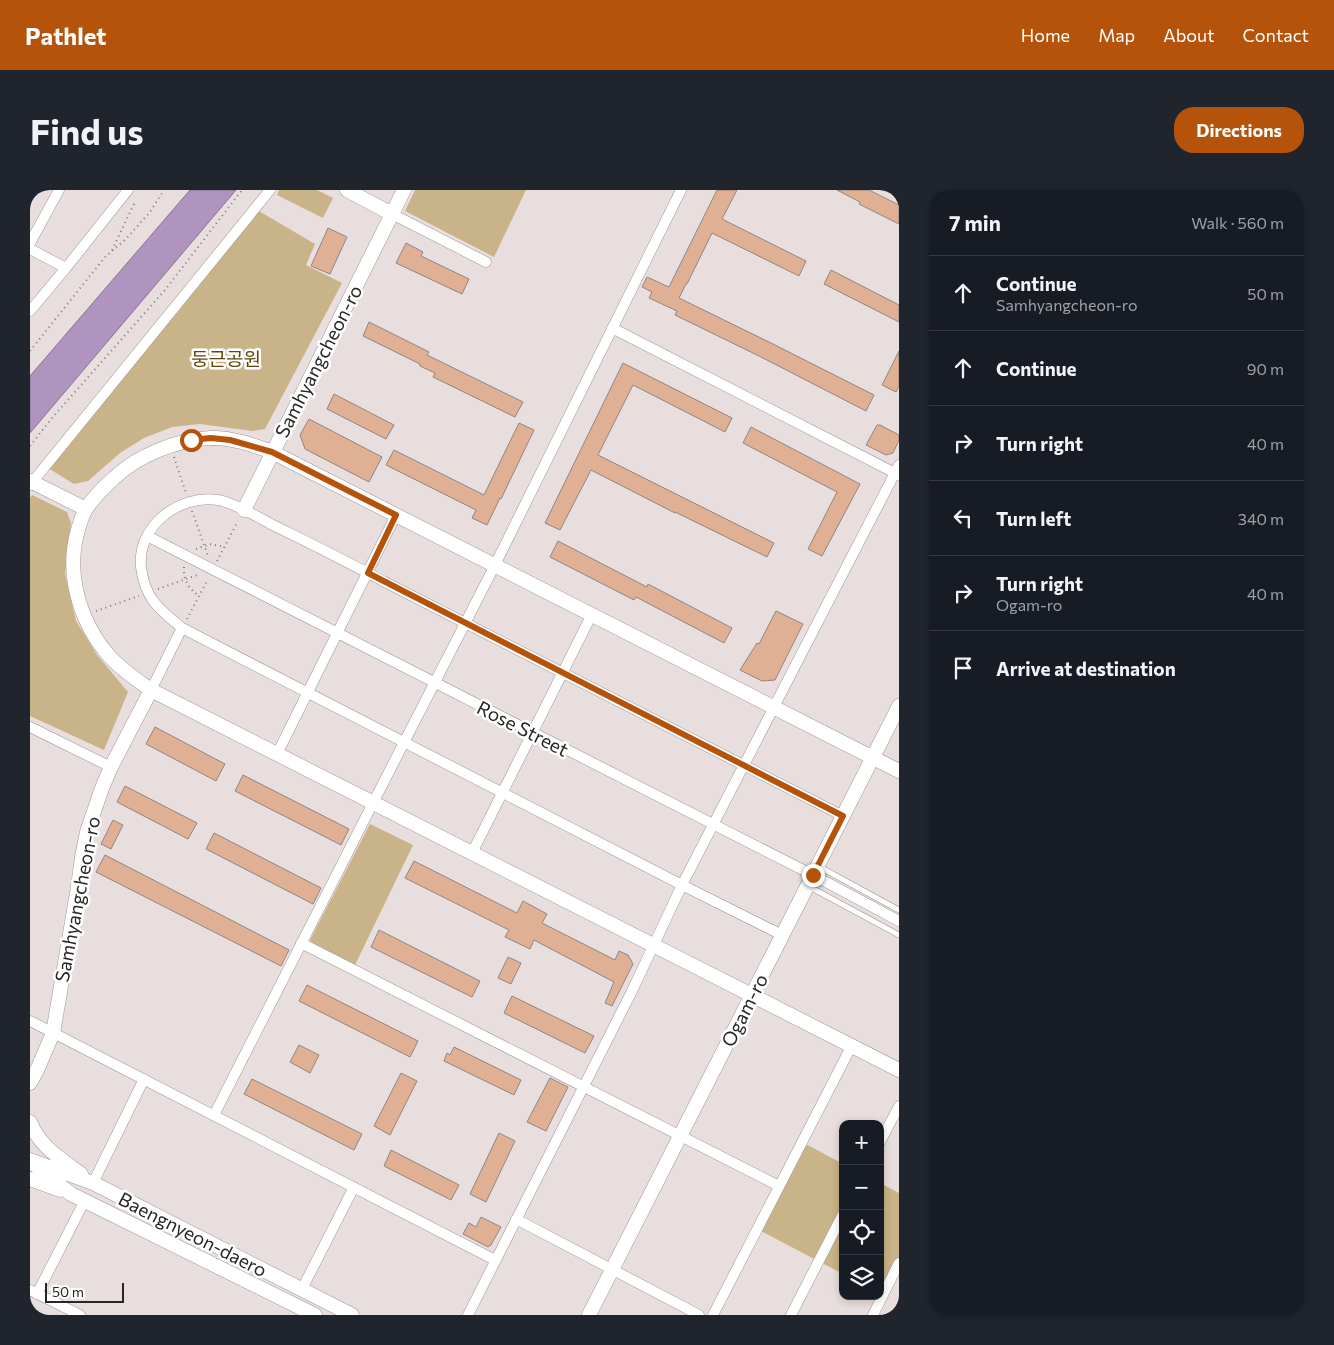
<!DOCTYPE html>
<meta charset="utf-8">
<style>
body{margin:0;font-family:Commissioner,"Noto Sans KR",sans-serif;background:#20242c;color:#f1f3f6}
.controls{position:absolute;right:15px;bottom:15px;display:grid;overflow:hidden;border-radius:10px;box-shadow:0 2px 8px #0003}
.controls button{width:45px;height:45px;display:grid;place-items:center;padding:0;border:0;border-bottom:1px solid #363941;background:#171b24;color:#f1f3f6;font:25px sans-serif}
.scale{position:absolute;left:15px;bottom:12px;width:79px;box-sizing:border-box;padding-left:5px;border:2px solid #292525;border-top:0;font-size:14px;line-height:18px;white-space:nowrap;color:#292525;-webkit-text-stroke:4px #fff;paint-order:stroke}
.stop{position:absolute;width:15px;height:15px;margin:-11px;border:4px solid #b45309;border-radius:50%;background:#fff}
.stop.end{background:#b45309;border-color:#fff;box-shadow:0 1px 5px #0008}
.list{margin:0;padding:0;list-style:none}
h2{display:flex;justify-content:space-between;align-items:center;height:65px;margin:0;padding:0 20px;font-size:21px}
h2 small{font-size:16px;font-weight:400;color:#9ea1a6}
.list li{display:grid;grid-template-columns:32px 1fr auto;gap:15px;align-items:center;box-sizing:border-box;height:75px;padding:0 20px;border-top:1px solid #363941}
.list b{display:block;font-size:19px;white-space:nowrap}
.list p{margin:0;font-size:16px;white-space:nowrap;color:#9ea1a6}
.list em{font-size:16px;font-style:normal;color:#9ea1a6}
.icon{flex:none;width:28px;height:28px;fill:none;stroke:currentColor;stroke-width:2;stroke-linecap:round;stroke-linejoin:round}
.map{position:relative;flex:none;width:869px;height:1125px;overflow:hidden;border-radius:20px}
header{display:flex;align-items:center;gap:30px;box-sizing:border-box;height:70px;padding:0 25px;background:#b45309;color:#fff}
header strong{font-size:24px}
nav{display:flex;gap:28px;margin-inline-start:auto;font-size:18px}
.intro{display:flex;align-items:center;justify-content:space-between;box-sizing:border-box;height:120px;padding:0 30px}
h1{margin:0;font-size:35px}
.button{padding:12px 22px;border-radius:20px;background:#b45309;color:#fff;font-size:18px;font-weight:700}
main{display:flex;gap:30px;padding:0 30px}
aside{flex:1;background:#171b24;border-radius:20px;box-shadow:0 2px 8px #0003}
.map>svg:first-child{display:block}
</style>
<header>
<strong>Pathlet</strong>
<nav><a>Home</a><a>Map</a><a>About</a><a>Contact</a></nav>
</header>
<div class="intro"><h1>Find us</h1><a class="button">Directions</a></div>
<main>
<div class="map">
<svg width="869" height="1125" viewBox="0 0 869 1125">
<rect width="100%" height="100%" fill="#e8dede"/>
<path fill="#c9b388" d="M249,0H287L303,8L293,28L247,5Z
M385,0H496L464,67L375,21Z
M229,21L285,54L276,75L312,93L235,239L223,241L170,234L142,237L114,248L90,263L58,291L44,294L18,278Z
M2,305L37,322L41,333L35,384L46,431L67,465L98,502L74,560L0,526V308Z
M340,634L383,655L325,775L284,756L280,750Z
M772,952L813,974V1084L727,1039Z
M850,993L869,1003V1073L850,1104Z"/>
<path fill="#af94bf" stroke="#877391" d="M160,0H206L0,243V186Z"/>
<path fill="#e0b095" stroke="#8e8682" d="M687,0H707L692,29L776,71L769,86L682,43L657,94H656L649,108L743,154L844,205L836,221L729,166L645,125L647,121L619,108L622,102L612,97L617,87L639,97Z
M807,0H839L869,15V34L829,14L830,12Z
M298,38L317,47L300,84L281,76Z
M376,53L393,62L391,66L439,89L432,104L366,73Z
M801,80L869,115V132L794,94Z
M339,132L399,162L397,165L493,212L485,227L403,187L405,183L390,176V174L333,146Z
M869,161V196L866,202L852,195Z
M593,173L702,228L695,242L603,195L568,265L744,353L737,367L645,322V323L561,280L530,340L515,333Z
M304,204L364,235L356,249L297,219Z
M279,229L352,267L339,292L275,259L270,245Z
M489,233L504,240L471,309L470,308L457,335L442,328L446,320L356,275L364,260L454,305Z
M847,235H850L869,245V250L863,263L856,265L836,255Z
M721,237L830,294L792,366L778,359L807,302L713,253Z
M528,351L617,397L618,394L702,438L694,453L606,407L604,410L520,367Z
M746,421L773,434L745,490L732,491L710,480L727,453L729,454Z
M125,537L195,574L186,591L116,554Z
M213,585L319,639L311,655L205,601Z
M95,596L167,633L158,649L87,612Z
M83,630L93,635L81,659L71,654Z
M184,643L291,698L283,714L176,659Z
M75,665L259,760L251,776L66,682Z
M384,671L487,723L493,711L517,724L512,733L585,770L589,761L598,765L603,774L582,816L575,813L584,792L504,750L500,759L475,747L479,740L375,688Z
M349,740L450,791L442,807L341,757Z
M478,767L491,773L481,794L468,788Z
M277,795L388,851L380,867L269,811Z
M482,806L564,846L555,863L474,823Z
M269,855L289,865L280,883L260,872Z
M424,857L491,890L484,905L414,871L417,863L420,865Z
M371,883L387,891L360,945L344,936Z
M520,888L538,897L516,941L497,932Z
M222,889L332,944L324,960L214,904Z
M469,943L485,951L456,1012L440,1004Z
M361,960L429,995L421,1010L354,976Z
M451,1027L471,1037L461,1055L458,1057L433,1044L439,1033L446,1037Z"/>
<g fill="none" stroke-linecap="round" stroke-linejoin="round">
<defs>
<path id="lane" d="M788,676L869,720
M778,696L869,745"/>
<path id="street" d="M362,24L456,72
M0,53L29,0
M0,59L36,78
M0,121L36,78L98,0
M582,138L869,285
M0,295L240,0
M117,346L783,685L869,731
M121,500L152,438
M0,537L81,577
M247,564L366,325
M442,663L562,424
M752,745L652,695L152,438C129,419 115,409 111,377C107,336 149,304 188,310C202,312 228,327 241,334C279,353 316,371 353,391C507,469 660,548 813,626
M271,753L749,996
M0,831L465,1070
M184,925L343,613L465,375L651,0
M850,952L869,916
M63,993L114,889
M486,1029L669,1125
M272,1099L324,997
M0,1100L50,1125
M7,1104L54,1012
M438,1125L601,803L652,695L869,275
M683,1125L821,857
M761,1125L813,1024
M843,1125L869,1073"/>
<path id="secondary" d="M317,0L362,24
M0,291L56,319
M214,320L374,0
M869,581L242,262C223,255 201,247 180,248C147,250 108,265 84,288C74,297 63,308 56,319C52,325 50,333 48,340C35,384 50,433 80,467C92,480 107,490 121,500L869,880
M0,893L7,880L23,843L48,697L52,667L57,642L72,598L81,577L121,500
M0,932C9,956 31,969 51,984
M0,970L63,993L322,1125
M6,976L41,1004L285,1125
M0,989L30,1000
M559,1125L869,516"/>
</defs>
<use href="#lane" stroke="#a09696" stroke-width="6"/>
<use href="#street" stroke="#a09696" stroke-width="11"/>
<use href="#secondary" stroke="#a09696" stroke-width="15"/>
<path stroke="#817a7a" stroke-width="2" stroke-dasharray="1 4" stroke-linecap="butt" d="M82,60L104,14V10
M0,161L75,67L96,49L120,22L134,0
M0,256L22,228L135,100L212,0
M144,267L156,303
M162,321L178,366
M166,359L180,354L194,357
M187,371L208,331
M154,377C153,390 159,399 169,406
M128,399L170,384
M66,421L109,406
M157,429L178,389"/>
<use href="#lane" stroke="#fff" stroke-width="5"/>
<use href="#street" stroke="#fff" stroke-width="10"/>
<use href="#secondary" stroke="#fff" stroke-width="14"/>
</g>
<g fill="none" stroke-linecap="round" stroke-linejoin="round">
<path stroke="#b45309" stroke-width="6" d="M161,250L181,248L200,250L242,262L366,325L338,383L813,626L783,685"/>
</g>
<g text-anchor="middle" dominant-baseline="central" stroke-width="5" stroke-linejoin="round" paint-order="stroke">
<g font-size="19" fill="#60470d" stroke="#fff">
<text x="196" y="168">둥근공원</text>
</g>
<g font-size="19" fill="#292525" stroke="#fff">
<text transform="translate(288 171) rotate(-63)">Samhyangcheon-ro</text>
<text transform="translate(493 538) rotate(27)">Rose Street</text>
<text transform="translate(47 709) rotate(-79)">Samhyangcheon-ro</text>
<text transform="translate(714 820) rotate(-63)">Ogam-ro</text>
<text transform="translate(163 1044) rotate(27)">Baengnyeon-daero</text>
</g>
</g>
</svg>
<div class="controls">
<button>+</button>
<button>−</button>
<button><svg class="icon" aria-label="locate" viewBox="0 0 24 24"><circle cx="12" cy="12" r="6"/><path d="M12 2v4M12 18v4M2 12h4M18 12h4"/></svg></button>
<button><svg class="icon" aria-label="layers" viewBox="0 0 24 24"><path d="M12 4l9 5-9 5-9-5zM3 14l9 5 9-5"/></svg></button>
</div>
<div class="scale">50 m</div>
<div class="stop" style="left:161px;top:250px"></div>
<div class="stop end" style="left:783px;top:685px"></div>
</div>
<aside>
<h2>7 min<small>Walk · 560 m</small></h2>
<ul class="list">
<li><svg class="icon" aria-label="ahead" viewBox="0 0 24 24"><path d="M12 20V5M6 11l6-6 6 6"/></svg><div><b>Continue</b><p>Samhyangcheon-ro</p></div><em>50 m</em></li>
<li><svg class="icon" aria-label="ahead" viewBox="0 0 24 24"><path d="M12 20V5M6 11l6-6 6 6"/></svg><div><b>Continue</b></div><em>90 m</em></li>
<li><svg class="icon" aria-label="right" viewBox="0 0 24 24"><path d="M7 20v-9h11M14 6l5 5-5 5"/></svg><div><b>Turn right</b></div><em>40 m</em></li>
<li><svg class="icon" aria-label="left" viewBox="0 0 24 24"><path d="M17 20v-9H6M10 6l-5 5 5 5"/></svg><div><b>Turn left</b></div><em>340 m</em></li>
<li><svg class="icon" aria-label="right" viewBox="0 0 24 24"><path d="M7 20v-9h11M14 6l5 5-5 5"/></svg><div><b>Turn right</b><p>Ogam-ro</p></div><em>40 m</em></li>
<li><svg class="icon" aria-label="arrive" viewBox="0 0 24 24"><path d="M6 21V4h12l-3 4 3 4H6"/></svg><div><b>Arrive at destination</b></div></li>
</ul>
</aside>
</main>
